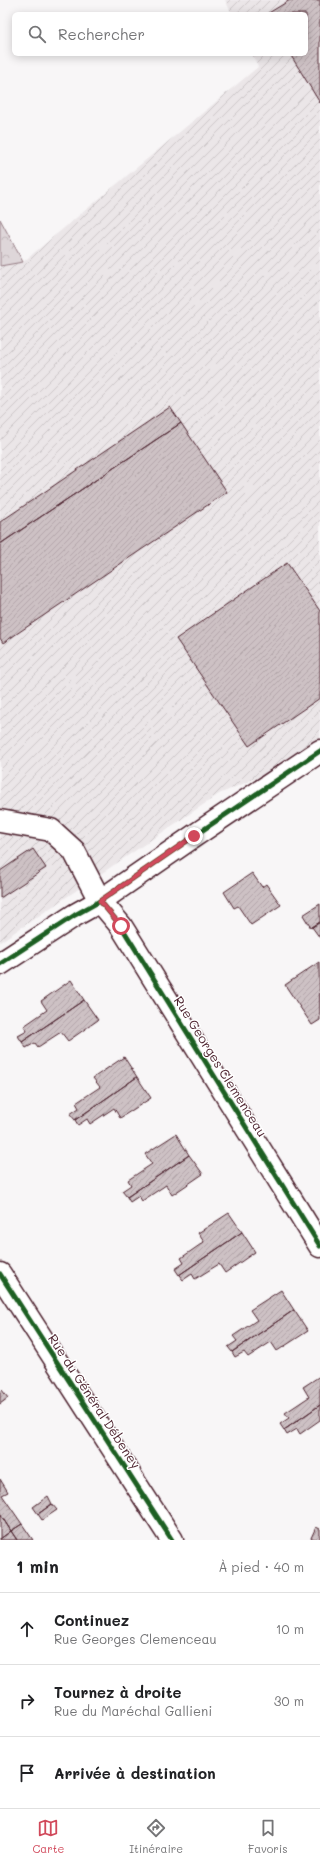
<!DOCTYPE html>
<html lang="fr">
<meta charset="utf-8">
<style>
body{margin:0;font-family:Mali,sans-serif;background:#f2f2f2;color:#202124}
.stop{position:absolute;width:12px;height:12px;margin:-9px;border:3px solid #d1495b;border-radius:50%;background:#fff}
.stop.end{background:#d1495b;border-color:#fff;box-shadow:0 1px 4px #0008}
.list{margin:0;padding:0;list-style:none}
h2{display:flex;justify-content:space-between;align-items:center;height:52px;margin:0;padding:0 16px;font-size:17px}
h2 small{font-size:13px;font-weight:400;color:#757577}
.list li{display:grid;grid-template-columns:26px 1fr auto;gap:12px;align-items:center;box-sizing:border-box;height:72px;padding:0 16px;border-top:1px solid #e0e0e0}
.list b{display:block;font-size:15px;white-space:nowrap}
.list p{margin:0;font-size:13px;white-space:nowrap;color:#757577}
.list em{font-size:13px;font-style:normal;color:#757577}
.icon{flex:none;width:22px;height:22px;fill:none;stroke:currentColor;stroke-width:2;stroke-linecap:round;stroke-linejoin:round}
.map{position:relative;flex:none;width:320px;height:1540px;overflow:hidden}
.search{position:absolute;background:#fff;box-shadow:0 2px 10px #0003;left:12px;right:12px;top:12px;height:44px;display:flex;align-items:center;gap:10px;box-sizing:border-box;padding:0 14px;border-radius:6px;color:#757577;font-size:15px}
.sheet{height:268px;background:#fff}
nav{display:flex;justify-content:space-around;align-items:center;box-sizing:border-box;height:56px;border-top:1px solid #e0e0e0;background:#fff;font-size:11px;color:#757577}
nav a{display:grid;justify-items:center;gap:2px}
nav .on{color:#d1495b}
.map>svg:first-child{display:block}
</style>
<div class="map">
<svg width="320" height="1540" viewBox="0 0 320 1540">
<defs>
<pattern id="industrial-furrows" width="10" height="10" patternUnits="userSpaceOnUse"><rect width="10" height="10" fill="#ebe6e8"/><path d="M-1 1l2-2M0 10L10 0M9 11l2-2" fill="none" stroke="#cbc5c7"/></pattern>
<pattern id="forest-crowns" width="20" height="18" patternUnits="userSpaceOnUse"><rect width="20" height="18" fill="#ded6d9"/><path d="M2 6a3 3 0 1 1 6 0M12 15a3 3 0 1 1 6 0" fill="none" stroke="#c0b7ba"/></pattern>
<pattern id="building-hatch" width="6" height="6" patternUnits="userSpaceOnUse"><rect width="6" height="6" fill="#cdc1c4"/><path d="M-1 1l2-2M0 6l6-6M5 7l2-2" fill="none" stroke="#b2a5a9"/></pattern>
</defs>
<rect width="100%" height="100%" fill="#f8f6f7"/>
<filter id="ink" filterUnits="userSpaceOnUse"><feTurbulence type="fractalNoise" baseFrequency=".025" numOctaves="2"/><feDisplacementMap in="SourceGraphic" scale="8" xChannelSelector="R" yChannelSelector="G"/><feConvolveMatrix kernelMatrix="1 2 1 2 8 2 1 2 1" color-interpolation-filters="sRGB"/></filter>
<g filter="url(#ink)">
<path fill="url(#industrial-furrows)" d="M225,0H320V751L219,794L0,942V266L23,262L258,67L252,54H306V14H232Z"/>
<path fill="url(#forest-crowns)" stroke="#947a82" d="M0,219L23,262L0,266Z"/>
<path fill="url(#building-hatch)" stroke="#4a1f2b" d="M290,0H320V103L290,54H306V14H267Z
M170,407L181,423L0,544V522Z
M181,423L227,492L3,643L0,638V544Z
M287,563L320,611V698L249,746L176,639Z
M33,849L46,868L0,898V871Z
M252,873L262,887L266,884L281,905L251,925L238,906L234,908L224,892Z
M320,904V922L311,928L303,915Z
M320,922V938L312,927Z
M319,962L320,1020L312,1025L285,985Z
M71,980L84,1000L22,1042L18,1036L27,1031L24,1026L47,1010L41,1001Z
M84,1000L98,1020L68,1041L61,1032L38,1047L35,1043L26,1048L22,1042Z
M124,1057L137,1077L75,1120L70,1114L79,1108L76,1103L100,1087L93,1078Z
M137,1077L151,1098L120,1118L114,1108L90,1124L87,1119L78,1125L75,1120Z
M176,1134L189,1155L127,1197L122,1191L131,1185L128,1180L152,1164L145,1154Z
M189,1155L203,1174L172,1195L166,1185L142,1201L139,1196L130,1202L127,1197Z
M229,1213L242,1232L179,1275L175,1269L184,1263L181,1258L204,1242L198,1233Z
M242,1232L255,1252L225,1273L219,1264L195,1279L192,1274L183,1280L179,1275Z
M281,1290L294,1310L232,1352L228,1347L237,1341L233,1336L257,1320L250,1310Z
M294,1310L308,1331L277,1351L271,1342L248,1357L244,1352L235,1357L232,1352Z
M320,1376V1405L284,1430L280,1424L289,1418L285,1413L309,1397L303,1387Z
M2,1390L8,1398L0,1404V1392Z
M320,1405V1420L300,1434L297,1429L287,1435L284,1430Z
M0,1479L8,1492L2,1495L22,1524L11,1531L0,1514Z
M48,1496L52,1504L38,1514L33,1507Z
M52,1504L57,1510L42,1520L38,1514Z
M0,1514L11,1531L0,1539Z
M22,1524L33,1540H17L11,1531Z
M316,1527L320,1529V1540L311,1538Z
M11,1531L17,1540H0V1539Z"/>
<g fill="none" stroke-linecap="round" stroke-linejoin="round">
<defs>
<path id="minor" d="M0,821L51,830L74,851L100,901L121,926L320,1246
M0,964L75,915L100,901L194,836L320,751
M0,1274L172,1540"/>
</defs>
<use href="#minor" stroke="#4a1f2b" stroke-width="25"/>
<use href="#minor" stroke="#fff" stroke-width="22"/>
<defs>
<path id="cycleway" d="M100,901L121,926L320,1246
M0,964L75,915L100,901L194,836L320,751
M0,1274L172,1540"/>
</defs>
<use href="#cycleway" stroke="#fff" stroke-width="8"/>
<use href="#cycleway" stroke="#1b5e20" stroke-width="5"/>
</g>
</g>
<g fill="none" stroke-linecap="round" stroke-linejoin="round" filter="url(#ink)">
<path stroke="#d1495b" stroke-width="5" d="M121,926L100,901L194,836"/>
</g>
<g text-anchor="middle" dominant-baseline="central" stroke-width="3" stroke-linejoin="round" paint-order="stroke">
<g font-size="13" fill="#4a1f2b" stroke="#fff">
<text transform="translate(221 1066) rotate(58)">Rue Georges Clemenceau</text>
<text transform="translate(95 1401) rotate(57)">Rue du Général Débeney</text>
</g>
</g>
</svg>
<div class="stop" style="left:121px;top:926px"></div>
<div class="stop end" style="left:194px;top:836px"></div>
<div class="search"><svg class="icon" aria-label="search" viewBox="0 0 24 24"><circle cx="10" cy="10" r="6"/><path d="M15 15l6 6"/></svg>Rechercher</div>
</div>
<section class="sheet">
<h2>1 min<small>À pied · 40 m</small></h2>
<ul class="list">
<li><svg class="icon" aria-label="ahead" viewBox="0 0 24 24"><path d="M12 20V5M6 11l6-6 6 6"/></svg><div><b>Continuez</b><p>Rue Georges Clemenceau</p></div><em>10 m</em></li>
<li><svg class="icon" aria-label="right" viewBox="0 0 24 24"><path d="M7 20v-9h11M14 6l5 5-5 5"/></svg><div><b>Tournez à droite</b><p>Rue du Maréchal Gallieni</p></div><em>30 m</em></li>
<li><svg class="icon" aria-label="arrive" viewBox="0 0 24 24"><path d="M6 21V4h12l-3 4 3 4H6"/></svg><div><b>Arrivée à destination</b></div></li>
</ul>
</section>
<nav>
<a class="on"><svg class="icon" aria-label="map" viewBox="0 0 24 24"><path d="M3 6l6-2 6 2 6-2v14l-6 2-6-2-6 2zM9 4v14M15 6v14"/></svg>Carte</a>
<a><svg class="icon" aria-label="directions" viewBox="0 0 24 24"><path d="M12 3l9 9-9 9-9-9zM9 14v-3h6M13 9l2 2-2 2"/></svg>Itinéraire</a>
<a><svg class="icon" aria-label="saved" viewBox="0 0 24 24"><path d="M7 4h10v16l-5-4-5 4z"/></svg>Favoris</a>
</nav>
